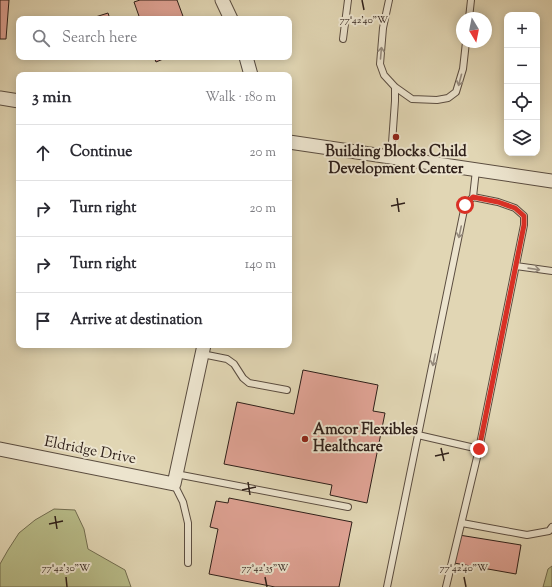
<!DOCTYPE html>
<meta charset="utf-8">
<style>
body{margin:0;font-family:"Sorts Mill Goudy",serif;background:#f2f2f3;color:#2b2b33}
.controls{position:absolute;right:12px;top:12px;display:grid;overflow:hidden;border-radius:8px;box-shadow:0 2px 10px #0003}
.controls button{width:36px;height:36px;display:grid;place-items:center;padding:0;border:0;border-bottom:1px solid #e1e1e2;background:#fff;color:#2b2b33;font:20px sans-serif}
.compass{position:absolute;left:456px;top:12px;width:36px;height:36px;border-radius:50%;background:#fff;box-shadow:0 2px 10px #0003;rotate:170deg}
.stop{position:absolute;width:12px;height:12px;margin:-9px;border:3px solid #d93025;border-radius:50%;background:#fff}
.stop.end{background:#d93025;border-color:#fff;box-shadow:0 1px 4px #0008}
.list{margin:0;padding:0;list-style:none}
h2{display:flex;justify-content:space-between;align-items:center;height:52px;margin:0;padding:0 16px;font-size:17px}
h2 small{font-size:13px;font-weight:400;color:#7c7c81}
.list li{display:grid;grid-template-columns:26px 1fr auto;gap:12px;align-items:center;box-sizing:border-box;height:56px;padding:0 16px;border-top:1px solid #e1e1e2}
.list b{display:block;font-size:15px;white-space:nowrap}
.list em{font-size:13px;font-style:normal;color:#7c7c81}
.icon{flex:none;width:22px;height:22px;fill:none;stroke:currentColor;stroke-width:2;stroke-linecap:round;stroke-linejoin:round}
.map{position:relative;flex:none;width:552px;height:587px;overflow:hidden}
.search{position:absolute;background:#fff;box-shadow:0 2px 10px #0003;left:16px;top:16px;width:276px;height:44px;display:flex;align-items:center;gap:10px;box-sizing:border-box;padding:0 14px;border-radius:8px;color:#7c7c81;font-size:15px}
.panel{position:absolute;background:#fff;box-shadow:0 2px 10px #0003;left:16px;top:72px;width:276px;height:276px;border-radius:8px}
.map>svg:first-child{display:block}
</style>
<div class="map">
<svg width="552" height="587" viewBox="0 0 552 587">
<rect width="100%" height="100%" fill="#e1d6b4"/>
<filter id="stains"><feTurbulence type="fractalNoise" baseFrequency=".005" numOctaves="4"/><feColorMatrix values="0 0 0 0 .2 0 0 0 0 .09 0 0 0 0 .02 0 0 0 .5 -.17"/></filter>
<radialGradient id="worn" r=".72"><stop offset=".6" stop-color="#630" stop-opacity="0"/><stop offset="1" stop-color="#630" stop-opacity=".3"/></radialGradient>
<path fill="#b8bc89" stroke="#736e51" d="M54,509L75,510L84,529L88,549L125,570L131,587H0V564L8,550L19,533L35,520Z
M552,566V587H543L548,569Z"/>
<path fill="#e0a395" stroke="#2e1f19" d="M0,0H9L6,39H0Z
M140,0H177L184,19H140L134,2Z
M108,13L110,19H89Z
M154,57H168L156,62Z
M303,370L378,385L373,411L385,413L367,503L330,495L332,485L224,464L237,402L294,414Z
M229,498L352,522L339,587H275L209,574L218,529L210,527L216,501L228,503Z
M459,535L521,545L516,574L454,563Z"/>
<g fill="none" stroke-linecap="round" stroke-linejoin="round">
<defs>
<path id="service" d="M389,0L383,28L380,64L384,75L395,87L412,99L437,100L448,98L456,92L463,69L466,42
M469,18L471,0
M343,39L348,0
M391,157L395,101V87
M473,197L498,202L515,208L524,216V225L479,449L418,435L465,205L473,197L476,170
M516,266L552,271
M202,354L227,359L234,364L243,378L249,383L287,390
M176,474L348,507
M174,484L183,502L188,523V563
M462,523L527,535L549,531L552,527
M387,587L418,435
M446,587L479,449"/>
<path id="minor" d="M222,0L231,19
M246,57L251,75
M0,98L19,101
M289,142L552,181
M0,449L174,484L204,345"/>
</defs>
<use href="#service" stroke="#5b4d40" stroke-width="8"/>
<use href="#minor" stroke="#5b4d40" stroke-width="15"/>
<use href="#service" stroke="#ece4ce" stroke-width="6"/>
<use href="#minor" stroke="#ece4ce" stroke-width="13"/>
</g>
<defs><path id="oneway-shaft" d="M-6 0H5M1.5-3L5.5 0L1.5 3" fill="none" stroke-width="1.6" stroke-linecap="round" stroke-linejoin="round"/></defs>
<g stroke="#968b7d">
<use href="#oneway-shaft" transform="translate(381 53) rotate(-85)"/>
<use href="#oneway-shaft" transform="translate(460 80) rotate(105)"/>
<use href="#oneway-shaft" transform="translate(460 232) rotate(102)"/>
<use href="#oneway-shaft" transform="translate(534 269) rotate(8)"/>
<use href="#oneway-shaft" transform="translate(434 360) rotate(102)"/>
</g>
<g fill="none" stroke-linecap="round" stroke-linejoin="round">
<path stroke="#d93025" stroke-width="5" d="M465,205L473,197L498,202L515,208L524,216V225L479,449"/>
</g>
<path fill="none" stroke="#2e1f19" stroke-width="1.5" d="M362,0L364,10M397,198L399,212M391,206L405,203M441,448L444,461M435,456L449,453M248,482L250,495M242,490L256,487M55,516L57,529M49,524L63,521M66,577L67,587M265,577L267,587M464,577L466,587"/>
<g fill="#8f2418" stroke="#ece4ce" stroke-width="1.5">
<circle cx="396" cy="137" r="4"/>
<circle cx="305" cy="439" r="4"/>
</g>
<g text-anchor="middle" dominant-baseline="central" stroke-width="4" stroke-linejoin="round" paint-order="stroke">
<g font-size="15" font-weight="bold" fill="#2e1f19" stroke="#ece4ce">
<text x="396" y="152">Building Blocks Child<tspan x="396" dy="17">Development Center</tspan></text>
<text x="313" y="430" text-anchor="start">Amcor Flexibles<tspan x="313" dy="17">Healthcare</tspan></text>
</g>
<g font-size="15" fill="#2e1f19" stroke="#ece4ce">
<text transform="translate(90 451) rotate(11)">Eldridge Drive</text>
</g>
</g>
<g font-size="10" text-anchor="middle" fill="#2e1f19" stroke="#ece4ce" stroke-width="4" stroke-linejoin="round" paint-order="stroke">
<text x="364" y="23">77°42'40"W</text>
<text x="66" y="571">77°42'30"W</text>
<text x="265" y="571">77°42'35"W</text>
<text x="464" y="571">77°42'40"W</text>
</g>
<rect width="100%" height="100%" filter="url(#stains)"/>
<rect width="100%" height="100%" fill="url(#worn)"/>
</svg>
<div class="controls">
<button>+</button>
<button>−</button>
<button><svg class="icon" aria-label="locate" viewBox="0 0 24 24"><circle cx="12" cy="12" r="6"/><path d="M12 2v4M12 18v4M2 12h4M18 12h4"/></svg></button>
<button><svg class="icon" aria-label="layers" viewBox="0 0 24 24"><path d="M12 4l9 5-9 5-9-5zM3 14l9 5 9-5"/></svg></button>
</div>
<svg class="compass" viewBox="-18 -18 36 36"><path d="M0-13l5 13h-10z" fill="#e53935"/><path d="M0 13l5-13h-10z" fill="#7c7c81"/></svg>
<div class="stop" style="left:465px;top:205px"></div>
<div class="stop end" style="left:479px;top:449px"></div>
<div class="search"><svg class="icon" aria-label="search" viewBox="0 0 24 24"><circle cx="10" cy="10" r="6"/><path d="M15 15l6 6"/></svg>Search here</div>
<section class="panel">
<h2>3 min<small>Walk · 180 m</small></h2>
<ul class="list">
<li><svg class="icon" aria-label="ahead" viewBox="0 0 24 24"><path d="M12 20V5M6 11l6-6 6 6"/></svg><div><b>Continue</b></div><em>20 m</em></li>
<li><svg class="icon" aria-label="right" viewBox="0 0 24 24"><path d="M7 20v-9h11M14 6l5 5-5 5"/></svg><div><b>Turn right</b></div><em>20 m</em></li>
<li><svg class="icon" aria-label="right" viewBox="0 0 24 24"><path d="M7 20v-9h11M14 6l5 5-5 5"/></svg><div><b>Turn right</b></div><em>140 m</em></li>
<li><svg class="icon" aria-label="arrive" viewBox="0 0 24 24"><path d="M6 21V4h12l-3 4 3 4H6"/></svg><div><b>Arrive at destination</b></div></li>
</ul>
</section>
</div>
